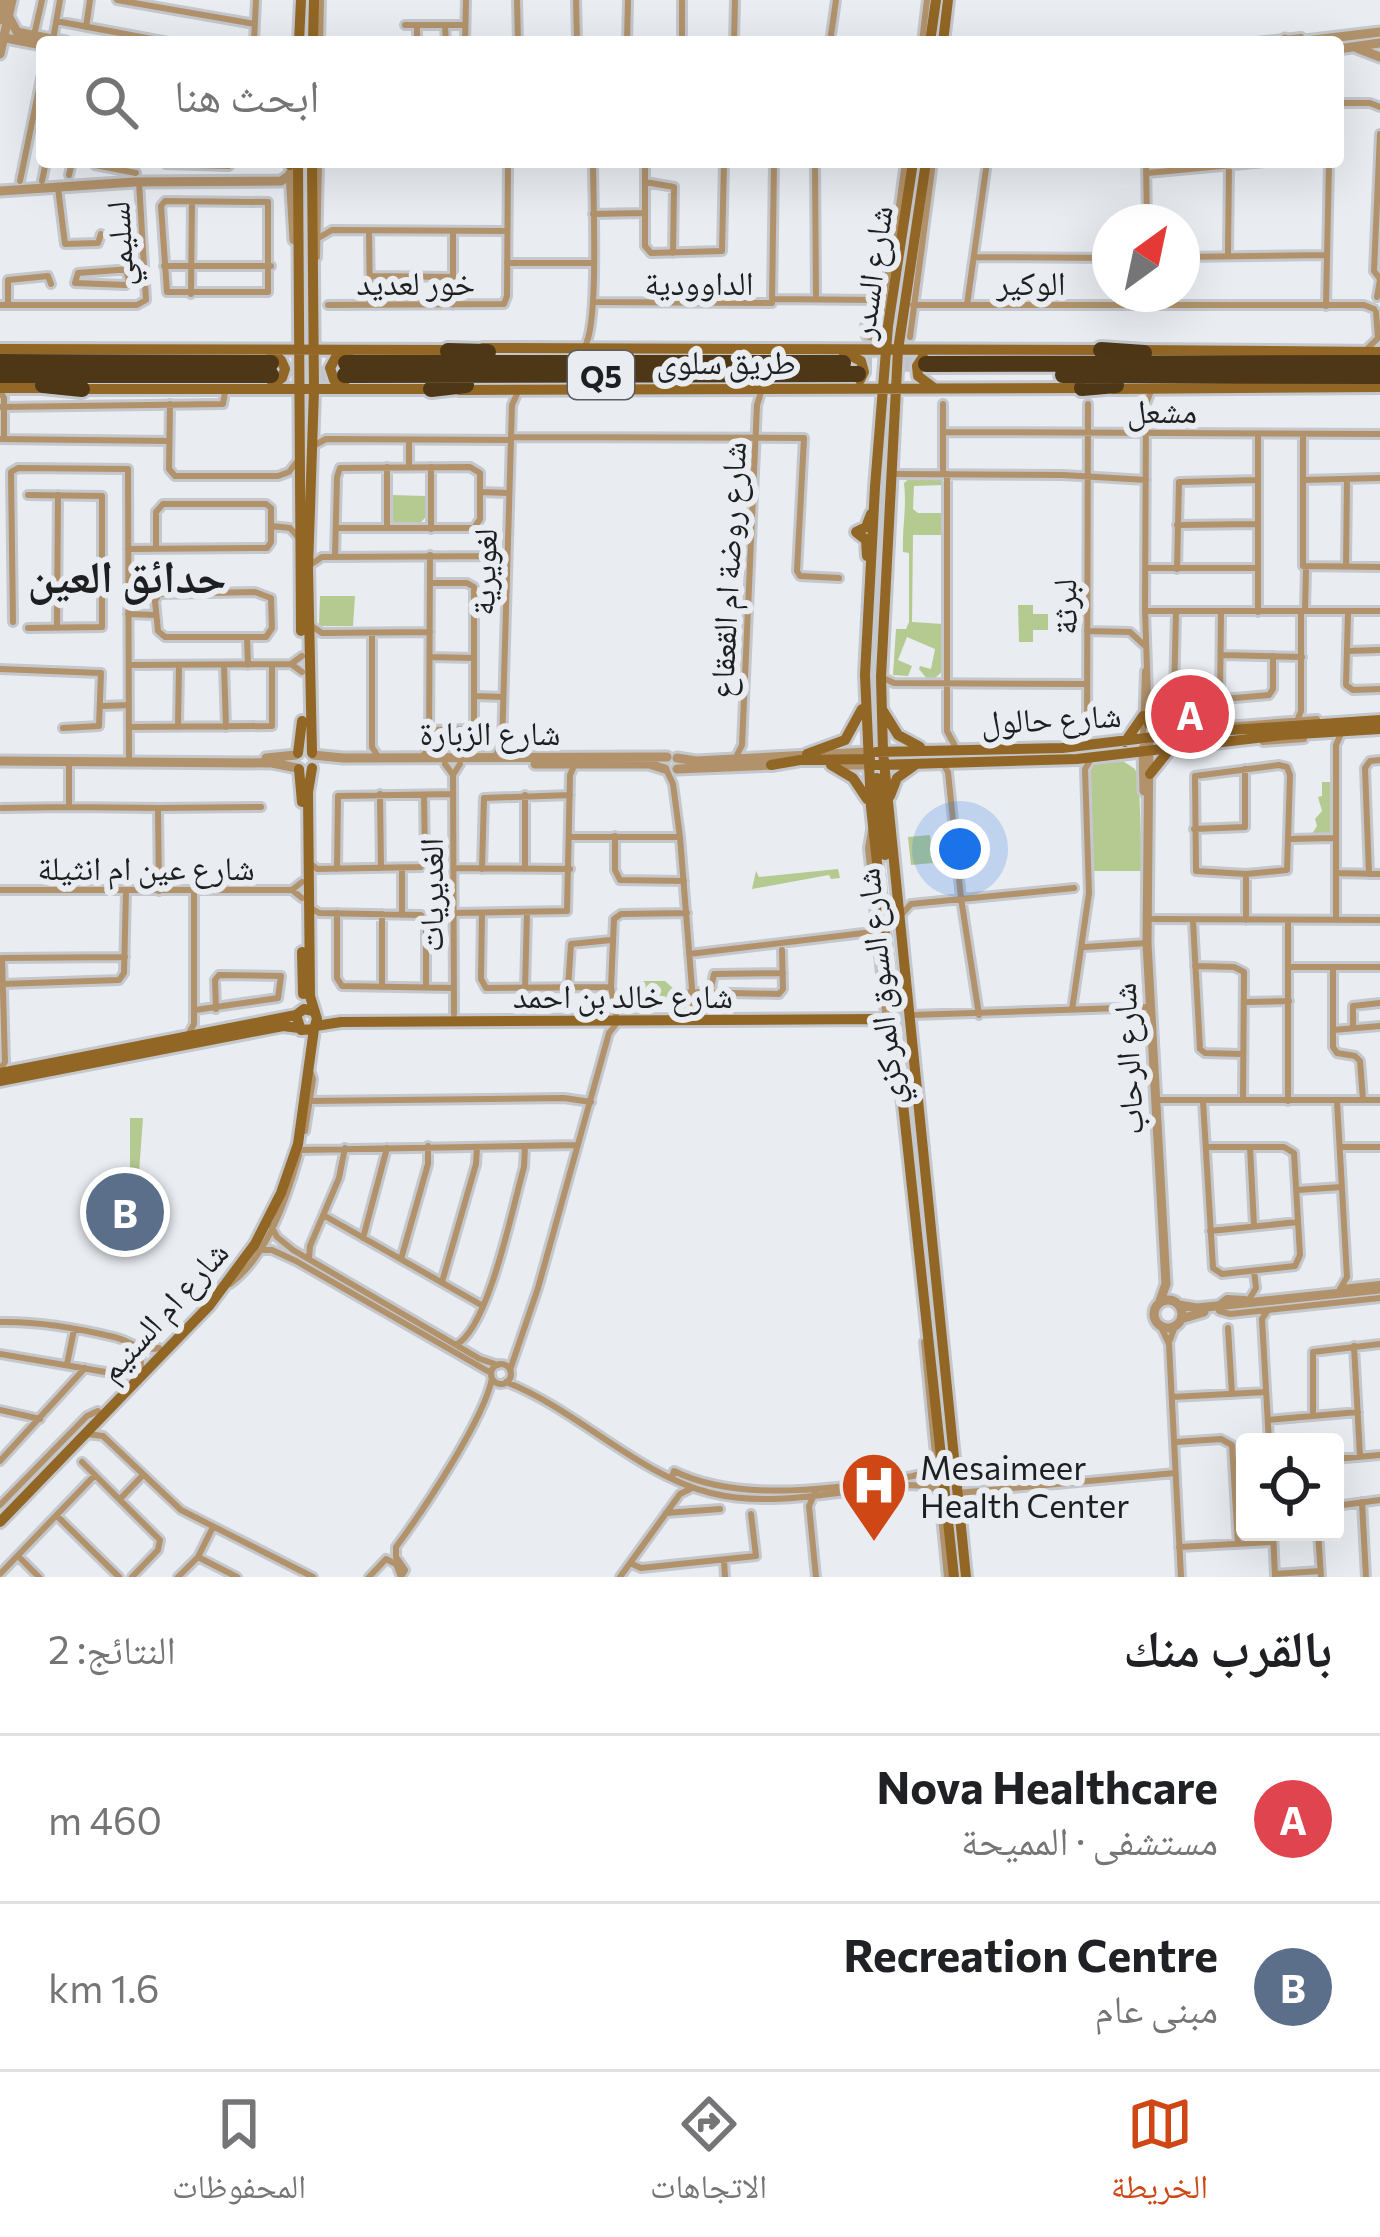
<!DOCTYPE html>
<html lang="ar">
<meta charset="utf-8">
<style>
body{margin:0;font-family:Commissioner,"Noto Naskh Arabic",sans-serif;background:#f2f2f2;color:#202124;direction:rtl}
.controls{position:absolute;right:36px;bottom:36px;display:grid;overflow:hidden;border-radius:12px;box-shadow:0 12px 48px #0002}
.controls button{width:108px;height:108px;display:grid;place-items:center;padding:0;border:0;border-bottom:3px solid #e0e0e0;background:#fff;color:#202124;font:60px sans-serif}
.compass{position:absolute;left:1092px;top:204px;width:108px;height:108px;border-radius:50%;background:#fff;box-shadow:0 12px 48px #0002;rotate:33deg}
.you{position:absolute;left:960px;top:849px;width:42px;height:42px;margin:-30px;border:9px solid #fff;border-radius:50%;background:#1a73e8;box-shadow:0 0 0 18px #1a73e833}
.badge{display:grid;place-items:center;width:78px;height:78px;border-radius:50%;background:#ce4715;color:#fff;font-size:39px;font-weight:700}
.pin{position:absolute;translate:-50% -50%;border:6px solid #fff;box-shadow:0 3px 12px #0006}
.list{margin:0;padding:0;list-style:none}
h2{display:flex;justify-content:space-between;align-items:center;height:156px;margin:0;padding:0 48px;font-size:51px}
h2 small{font-size:39px;font-weight:400;color:#757577}
.list li{display:grid;grid-template-columns:78px 1fr auto;gap:36px;align-items:center;box-sizing:border-box;height:168px;padding:0 48px;border-top:3px solid #e0e0e0}
.list b{display:block;font-size:45px;white-space:nowrap}
.list p{margin:0;font-size:39px;white-space:nowrap;color:#757577}
.list em{font-size:39px;font-style:normal;color:#757577}
.icon{flex:none;width:66px;height:66px;fill:none;stroke:currentColor;stroke-width:2;stroke-linecap:round;stroke-linejoin:round}
.map{position:relative;flex:none;width:1380px;height:1577px;overflow:hidden;direction:ltr}
.search{position:absolute;background:#fff;box-shadow:0 12px 48px #0002;left:36px;right:36px;top:36px;height:132px;display:flex;align-items:center;gap:30px;box-sizing:border-box;padding:0 42px;border-radius:12px;color:#757577;font-size:45px}
.sheet{height:492px;background:#fff}
nav{display:flex;justify-content:space-around;align-items:center;box-sizing:border-box;height:168px;border-top:3px solid #e0e0e0;background:#fff;font-size:33px;color:#757577}
nav a{display:grid;justify-items:center;gap:6px}
nav .on{color:#ce4715}
.map>svg:first-child{display:block}
</style>
<div class="map">
<svg width="1380" height="1577" viewBox="0 0 1380 1577">
<rect width="100%" height="100%" fill="#e9ecf1"/>
<path fill="#b4ca91" d="M909,479H942L944,485L914,486L913,509L918,513H944L943,535H913L912,622L943,624L944,670L935,678L927,679L919,669L920,666L931,669L935,649L907,637L898,660L912,666L908,676L893,675L896,629H906L909,622V553L903,552C902,527 907,507 904,483Z
M391,495L426,496L425,518L420,523H395L391,519Z
M320,596H355L353,626H319Z
M1018,605H1033V614H1048V630H1033V642H1019Z
M1123,761L1135,769L1139,782L1142,871H1090V763Z
M1322,782H1330V833L1312,834L1317,826L1315,819L1322,811L1318,797L1322,796Z
M930,835L933,863L911,865L908,837Z
M838,869L840,878L831,879L829,875L752,889L756,871L759,877Z
M633,981H665L674,989V996L665,1004H632L623,992Z
M130,1118H143L138,1186L130,1187Z"/>
<g fill="none" stroke-linecap="round" stroke-linejoin="round">
<path stroke="#c0c3c7" stroke-width="16" stroke-dasharray="16 8" stroke-linecap="butt" d="M856,363L926,364
M271,375H345"/>
<defs>
<path id="minor" d="M117,0L255,24
M517,0L518,42
M576,0L577,42
M56,21L168,42
M405,25H465
M417,25V42
M445,26L446,42
M86,27L90,0
M35,31L42,0
M54,34L60,0
M254,42L256,0
M320,42L321,0
M465,42L466,0
M627,42L628,0
M682,42V0
M734,42L735,0
M830,42L836,0
M922,42L927,0
M1256,42L1301,37
M1338,103H1370L1380,107
M1380,134L1374,271L1380,279
M645,162V246L651,253L722,251L724,162
M815,162L816,299
M1146,162L1147,222
M166,164L229,166L232,162
M95,165L136,173
M1147,173L1265,162
M69,175L72,162
M20,181L42,74
M42,181L46,162
M645,182L674,187L673,253
M58,188L65,244L98,243L101,234
M165,201L268,202V292H167L161,206Z
M593,214L643,213
M369,231L370,304
M453,231V305
M895,236L905,162
M320,237L332,230L506,231
M1228,255L1229,165
M317,257L319,162
M974,257L1110,258
M1182,257L1327,255
M507,263H591
M164,266H271
M126,270L129,281L126,285L75,283L78,273L144,268
M370,276L452,277
M191,294L192,202
M1377,297L1380,280
M774,299L874,300L883,297
M596,302L772,303L774,162
M0,305H137L146,300L139,182
M8,305V280L48,276L51,284
M328,305L504,304L507,296L508,162
M913,305H1364L1374,309
M967,305L987,162
M1326,306L1329,162
M874,325L865,326L866,336L874,338L878,333L874,325L882,310L894,235
M910,337L933,162
M585,346C599,323 593,199 593,162
M1366,350L1378,338L1376,312
M0,391L4,398V439
M170,404L169,469L175,476H278L289,472L299,459
M943,404V473
M0,407L223,404L225,392
M943,432L1380,434
M1258,434V612
M1303,434V566L1380,567
M511,437L804,438L797,571L800,576L839,578
M0,439L169,441
M409,440V467
M313,446L326,439L511,440
M387,467V528
M431,467V529
M892,474L1063,475L1146,480
M947,474V731L956,748
M1303,480L1380,478
M482,492L508,493
M28,495L102,496V627L28,628
M1177,525L1257,524
M272,526L290,528L299,538
M128,549L267,548L271,542V508L266,504H163L156,512V549
M335,557L337,477L340,468L470,467L480,473V519L474,528H336
M310,565L322,557L506,556
M1346,567L1347,479
M1147,568H1257
M1177,569L1179,482L1257,480
M255,592L271,598L272,628L266,637H165L158,631L155,601L159,594Z
M1305,610L1306,569
M1146,611H1380
M1176,611L1174,698L1178,703L1269,695L1273,689V656
M1348,613L1346,685L1353,690L1380,689
M128,614L155,615
M13,622L11,472L18,468L128,469L129,761
M310,625L322,633L430,632
M57,627L58,495
M1087,631L1130,632L1144,645
M372,633V747L377,755
M247,637L248,665
M1347,651L1380,650
M1222,655L1302,657
M430,657L474,658
M291,664L302,672
M129,665L291,664L302,656
M224,665L226,727
M0,669L101,673L99,726L63,728
M881,677L894,683L1086,684
M475,696L503,697
M1220,700L1221,613
M103,706L129,705
M1297,721L1301,711V613
M1149,723L1145,611L1146,404L1151,391
M129,727L272,726V665
M178,727L179,665
M1198,728L1317,719
M430,730L471,729L474,722V587L467,583H430
M1143,736L1145,671
M1263,742L1304,739
M1080,746L1087,736L1088,404
M495,756L502,746L512,405L518,392
M736,757L742,745L757,405L762,389
M421,758L429,748L430,555
M69,761V807L158,808L159,891
M445,764L453,775
M943,764L948,772L961,898L979,1015
M1279,765L1287,767L1290,775L1287,870L1246,874L1196,871L1195,776Z
M667,771L673,784L680,837L694,1014
M380,794L381,868
M2,808L69,807
M158,808L261,807
M1194,829L1245,827V769
M871,830L868,848L886,1022
M615,836V870L620,880L684,881
M570,837H680
M1290,839L1334,838
M311,864L317,869L421,867L425,859L424,795
M454,868L570,869
M337,869L338,796L453,794
M482,869L484,798L570,795
M525,869V795
M1336,873L1380,874
M1369,874L1365,768L1370,761L1380,760
M1246,876V920
M0,890H292L302,882
M292,890L302,898
M309,907L319,913L421,915L426,924V987
M337,913V978L342,986L454,988
M402,913V869
M454,913L567,911L570,775L574,766
M482,913L481,979L486,988L611,987
M382,914V987
M902,914L911,904L1074,888
M1147,919L1380,920
M1336,920V745L1340,736
M1193,921L1200,1049L1205,1053L1242,1054
M1085,947L1147,943
M689,954L872,932L879,935
M1195,966L1234,967L1244,972L1243,1100
M1289,967H1380
M1333,968V1047L1337,1053L1355,1056L1360,1061L1363,1100
M2,984L119,980L124,973L126,891
M568,988L571,944L611,940
M525,989L527,913
M690,992L779,994L783,989L782,950
M710,993L714,974L783,973
M1245,1002L1289,1001
M195,1010L278,998L281,976L219,975L215,980L216,1009
M1072,1010L1089,893L1085,769L1091,759
M454,1014L453,775L460,764
M678,1014L688,1000
M912,1015L1150,1007
M616,1016L611,987L614,919L621,914L687,913
M1353,1027V1006L1380,1003
M1333,1030L1380,1026
M188,1035L194,1024V890
M0,1070L5,1062L2,958L125,957
M1156,1100H1380
M310,1101L564,1098L591,1102
M1203,1101L1213,1268L1222,1274L1295,1266L1300,1255L1294,1153L1284,1147H1206
M1288,1101V920
M1337,1101L1347,1277L1340,1289
M305,1131L313,1079L311,1073
M1250,1147L1254,1226
M1340,1147H1380
M301,1150L578,1145
M1297,1190L1342,1187
M325,1216L483,1306
M271,1226L277,1237L293,1250L480,1359L498,1365
M1210,1231L1298,1222
M363,1238L387,1148
M258,1250H272L296,1261L491,1373
M309,1258L310,1246L339,1178L345,1148
M401,1259L428,1164V1146
M442,1282L476,1164L477,1147
M230,1284C267,1257 287,1198 299,1155
M1342,1288L1380,1284
M1250,1298L1256,1288L1254,1271
M1219,1304L1227,1298L1245,1299
M1268,1310L1262,1319L1269,1442
M1219,1311L1230,1314L1380,1298
M0,1322C38,1321 77,1328 114,1337C131,1341 140,1352 159,1348
M1160,1325L1169,1344L1181,1577
M1228,1328L1232,1394
M1170,1340L1175,1326
M924,1342L947,1577
M456,1345C489,1328 513,1205 524,1167L525,1146
M1354,1346L1360,1456
M140,1349L141,1367
M0,1354L123,1375
M67,1364L74,1330
M491 1374a10 10 0 1 1 20 0a10 10 0 1 1-20 0Z
M510,1370L538,1288L609,1033L617,1023
M506,1382C576,1409 638,1475 711,1493C773,1509 845,1489 907,1485L930,1486L936,1490
M1172,1397L1266,1392
M0,1410L40,1419
M1313,1416V1352L1380,1344
M1268,1420L1358,1412
M87,1434L103,1436L181,1510L313,1577
M1176,1442L1221,1439L1232,1445L1238,1544
M1335,1459L1380,1455
M0,1461L85,1368
M82,1462L160,1540L158,1550L132,1577
M672,1477L674,1471C741,1504 840,1488 913,1476L927,1472L933,1462
M815,1493L809,1506L816,1577
M958,1493L1175,1473
M121,1498L143,1475
M1362,1502L1366,1577
M0,1505L87,1416L98,1411
M1335,1506L1380,1500
M666,1513L720,1509
M57,1516L119,1577
M1273,1532L1275,1576
M1318,1532L1321,1577
M1179,1547L1273,1542
M18,1556L39,1577
M198,1557L237,1577
M724,1560L725,1577
M630,1563L641,1568L756,1556L751,1514
M0,1574L95,1475
M1275,1574L1320,1571
M178,1577L198,1557L213,1527
M369,1577L386,1559L396,1564L401,1577
M401,1577L405,1570L396,1557V1547C422,1512 485,1418 492,1378
M620,1577L680,1494L692,1488"/>
<path id="tertiary" d="M9,17L17,32L66,42
M0,20L5,0
M0,37L42,45
M1282,42L1285,39
M1297,42L1380,32
M1357,48L1380,57
M1338,49L1380,43
M0,54L12,0
M290,173L294,240
M0,191L135,182L281,181L290,175
M1149,739L1147,943L1166,1284L1160,1301
M1143,748L1144,791
M313,755L343,758L667,757
M266,758L296,755
M677,758L696,761L867,752
M0,761L272,763L297,768
M535,764H649L665,769
M832,765H867
M677,769L774,765
M1154 1314a14 14 0 1 1 28 0a14 14 0 1 1-28 0Z
M1179,1305L1197,1308L1380,1289
M1181,1319L1204,1312"/>
<path id="secondary" d="M299,42L301,0
M313,42L314,0
M930,42L936,0
M943,42L948,0
M298,162L301,631
M312,162L314,390L308,568L312,753
M913,162L888,326L875,487L865,675L871,807L954,1577
M926,162L898,350L881,677L883,752L966,1577
M290,165L291,162
M483,348L1107,350
M0,349L453,350
M1137,350L1380,352
M843,352L861,361L864,372L860,380
M271,353L281,360L285,369L282,378L272,385
M923,357L917,366L918,376L934,388
M345,386L334,380L330,368L336,357L350,351
M0,388H45
M76,389H435
M1113,389L1380,387
M459,390L1083,388
M867,556L866,540L856,532L866,527L871,514
M883,711L898,735L920,747
M1149,724L1168,736
M1125,742L1143,716
M876,752L1062,748L1187,733L1380,720
M298,753L302,721
M807,754L845,740L862,709
M771,765L800,760L870,759
M831,765L853,778L867,799
M876,765L1077,759L1282,735L1380,729
M312,768L308,792L310,996L317,1019L314,1029L301,1030L296,1015L304,1009L313,1011
M299,769L302,802
M1150,774L1170,749
M877,778L885,855
M890,796L897,778L915,765
M302,952L303,994
M316,1026L341,1022L877,1019L888,1024L893,1040
M0,1073L296,1015
M0,1081L283,1026L299,1028
M0,1522L209,1306L255,1244L281,1193L298,1144L314,1029"/>
<path id="motorway" d="M1101,350L1144,353
M448,351L488,352
M0,362L271,363
M346,363H843
M926,364L1380,363
M0,375H271
M345,375L858,374
M1063,375L1380,376
M43,385L82,389
M1082,388L1116,385
M431,389L466,385"/>
</defs>
<use href="#minor" stroke="#c4c7cc" stroke-width="12"/>
<use href="#tertiary" stroke="#c4c7cc" stroke-width="15"/>
<use href="#secondary" stroke="#c4c7cc" stroke-width="16"/>
<use href="#motorway" stroke="#c4c7cc" stroke-width="22"/>
<use href="#minor" stroke="#b1926b" stroke-width="6"/>
<use href="#tertiary" stroke="#b1926b" stroke-width="9"/>
<use href="#secondary" stroke="#926625" stroke-width="10"/>
<use href="#motorway" stroke="#4e3716" stroke-width="16"/>
</g>
<defs>
<symbol id="hospital-pin" viewBox="-11 -11 22 30"><path d="M0 17L-7.5 6A9.5 9.5 0 1 1 7.5 6Z" fill="#ce4715" stroke="#e9ecf1"/><path d="M-5-5h3v3.5h4V-5h3V5h-3V1.5h-4V5h-3Z" fill="#fff"/></symbol>
</defs>
<g fill-rule="evenodd">
<use href="#hospital-pin" x="836" y="1447" width="76" height="104"/>
</g>
<g text-anchor="middle" dominant-baseline="central" stroke-width="12" stroke-linejoin="round" paint-order="stroke">
<rect fill="#e9ecf1" stroke="#5b5c5f" stroke-width="3" x="568" y="351" width="66" height="48" rx="9"/>
<g font-size="30" font-weight="bold" fill="#1e1f21">
<text x="601" y="375">Q5</text>
</g>
<g font-size="33" fill="#1e1f21" stroke="#e9ecf1">
<text transform="translate(118 244) rotate(-93)">لسليمي</text>
<text transform="translate(870 272) rotate(-82)">شارع السدر</text>
<text x="416" y="281">خور لعديد</text>
<text x="699" y="281">الداوودية</text>
<text x="1031" y="281">الوكير</text>
<text x="726" y="360">طريق سلوى</text>
<text x="1162" y="409">مشعل</text>
<text transform="translate(726 570) rotate(-87)">شارع روضة ام القعقاع</text>
<text transform="translate(482 572) rotate(-88)">لغويرية</text>
<text transform="translate(1063 607) rotate(-91)">لبرثة</text>
<text transform="translate(1051 717) rotate(-3)">شارع حالول</text>
<text x="490" y="731">شارع الزبارة</text>
<text x="146" y="866">شارع عين ام انثيلة</text>
<text transform="translate(429 895) rotate(-90)">الغديريات</text>
<text transform="translate(878 987) rotate(-96)">شارع السوق المركزي</text>
<text x="623" y="994">شارع خالد بن احمد</text>
<text transform="translate(1126 1059) rotate(-93)">شارع الرحاب</text>
<text transform="translate(162 1310) rotate(-48)">شارع ام السنيم</text>
</g>
<g font-size="33" fill="#1e1f21" stroke="#e9ecf1" text-anchor="start">
<text x="920" y="1466">Mesaimeer<tspan x="920" dy="38">Health Center</tspan></text>
</g>
<g font-size="45" font-weight="bold" fill="#1e1f21" stroke="#e9ecf1">
<text x="127" y="574">حدائق العين</text>
</g>
</g>
</svg>
<div class="controls">
<button><svg class="icon" aria-label="locate" viewBox="0 0 24 24"><circle cx="12" cy="12" r="6"/><path d="M12 2v4M12 18v4M2 12h4M18 12h4"/></svg></button>
</div>
<svg class="compass" viewBox="-18 -18 36 36"><path d="M0-13l5 13h-10z" fill="#e53935"/><path d="M0 13l5-13h-10z" fill="#757577"/></svg>
<div class="you"></div>
<div class="pin badge" style="left:1190px;top:714px;background:#e0444e">A</div>
<div class="pin badge" style="left:125px;top:1212px;background:#5c6f8a">B</div>
<div class="search"><svg class="icon" aria-label="search" viewBox="0 0 24 24"><circle cx="10" cy="10" r="6"/><path d="M15 15l6 6"/></svg>ابحث هنا</div>
</div>
<section class="sheet">
<h2>بالقرب منك<small>النتائج: 2</small></h2>
<ul class="list">
<li><span class="badge" style="background:#e0444e">A</span><div><b>Nova Healthcare</b><p>مستشفى · المميحة</p></div><em>460 m</em></li>
<li><span class="badge" style="background:#5c6f8a">B</span><div><b>Recreation Centre</b><p>مبنى عام</p></div><em>1.6 km</em></li>
</ul>
</section>
<nav>
<a class="on"><svg class="icon" aria-label="map" viewBox="0 0 24 24"><path d="M3 6l6-2 6 2 6-2v14l-6 2-6-2-6 2zM9 4v14M15 6v14"/></svg>الخريطة</a>
<a><svg class="icon" aria-label="directions" viewBox="0 0 24 24"><path d="M12 3l9 9-9 9-9-9zM9 14v-3h6M13 9l2 2-2 2"/></svg>الاتجاهات</a>
<a><svg class="icon" aria-label="saved" viewBox="0 0 24 24"><path d="M7 4h10v16l-5-4-5 4z"/></svg>المحفوظات</a>
</nav>
